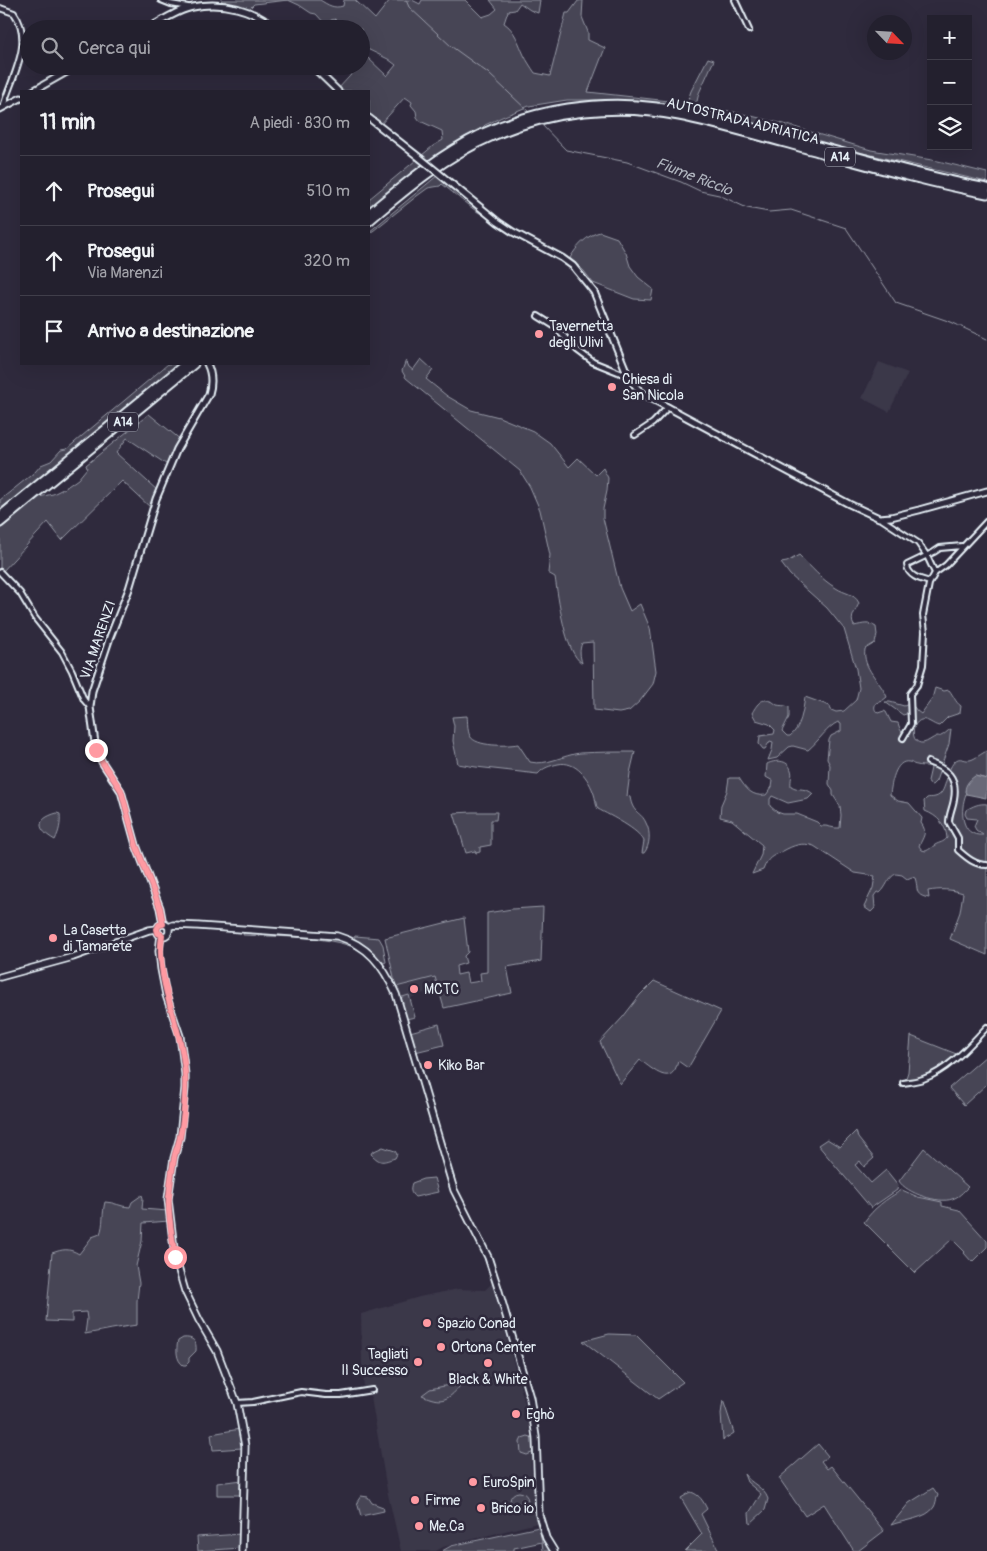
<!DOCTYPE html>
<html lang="it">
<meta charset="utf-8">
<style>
body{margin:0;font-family:Pangolin,sans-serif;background:#2f2d3a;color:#f1f3f6}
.controls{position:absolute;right:15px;top:15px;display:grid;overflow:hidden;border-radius:0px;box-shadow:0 5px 20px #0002}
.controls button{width:45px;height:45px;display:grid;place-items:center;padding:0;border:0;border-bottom:1px solid #403e4a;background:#23202e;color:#f1f3f6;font:25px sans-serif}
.compass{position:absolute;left:867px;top:15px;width:45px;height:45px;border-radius:50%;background:#23202e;box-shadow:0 5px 20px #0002;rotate:115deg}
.stop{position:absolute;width:15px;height:15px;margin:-11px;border:4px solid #ff9aa2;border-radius:50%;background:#fff}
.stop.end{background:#ff9aa2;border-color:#fff;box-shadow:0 1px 5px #0008}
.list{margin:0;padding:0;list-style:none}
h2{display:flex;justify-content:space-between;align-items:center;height:65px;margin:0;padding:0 20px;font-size:21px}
h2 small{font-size:16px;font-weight:400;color:#a3a3aa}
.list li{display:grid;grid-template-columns:32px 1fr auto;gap:15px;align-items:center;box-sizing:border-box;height:70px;padding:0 20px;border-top:1px solid #403e4a}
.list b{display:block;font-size:19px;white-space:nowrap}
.list p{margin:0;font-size:16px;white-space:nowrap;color:#a3a3aa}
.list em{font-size:16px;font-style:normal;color:#a3a3aa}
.icon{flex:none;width:28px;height:28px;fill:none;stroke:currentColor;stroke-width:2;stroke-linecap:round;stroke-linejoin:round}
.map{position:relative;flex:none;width:987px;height:1551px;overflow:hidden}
.search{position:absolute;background:#23202e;box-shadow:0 5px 20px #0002;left:20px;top:20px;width:350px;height:55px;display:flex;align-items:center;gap:12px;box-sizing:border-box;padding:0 18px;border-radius:28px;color:#a3a3aa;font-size:19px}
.panel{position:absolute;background:#23202e;box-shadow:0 5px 20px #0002;left:20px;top:90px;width:350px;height:275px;border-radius:0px}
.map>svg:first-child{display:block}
</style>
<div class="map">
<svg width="987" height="1551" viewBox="0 0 987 1551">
<rect width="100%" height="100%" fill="#2f2a3d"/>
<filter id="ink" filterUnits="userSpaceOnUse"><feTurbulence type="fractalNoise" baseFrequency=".02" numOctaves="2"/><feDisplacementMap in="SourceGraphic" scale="10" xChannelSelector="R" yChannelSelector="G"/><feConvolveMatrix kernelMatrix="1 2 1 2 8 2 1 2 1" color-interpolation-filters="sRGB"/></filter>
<g filter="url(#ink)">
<path fill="#3b3749" d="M879,362L908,373L889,412L862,398Z
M435,976L440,994L425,996L424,993L410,998L409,995L399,998L396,987Z
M492,1283L528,1415L532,1456L531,1464L537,1523L443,1547L436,1551H401L387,1490L369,1386L364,1387L362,1367L361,1314L419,1297L458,1289L485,1290Z"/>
<path fill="#464455" stroke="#979aa6" d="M221,0H320C328,5 334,9 343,6L344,0H355L375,19L390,0H412L420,4L422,0H465L482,17L491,14L497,9L490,0H540L538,13L530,10L520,3L515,10L508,11L504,23C515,30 519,44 524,55C527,61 531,67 535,73L550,76L566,13H569L578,1L583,0L582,17L588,32V40L605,48L588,92L687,103L691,91L708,58L714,60L699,93L696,105L739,113L784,124L871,150L938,161L987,173V182L846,149L685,107L640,102L605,100H567L529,106L502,117L485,125L478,132L458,144L445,149L423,164L369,207V199L433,146L443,140L442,131L420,121L417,117L416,111L411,105L412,102L405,97L380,125L369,116V91H339L338,89L359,66H361V64L368,58L387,76L396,65L388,59L361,46V29H344L335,19L331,20L327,26L316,14L311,13L299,5L288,0L254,4L249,9L225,4Z
M438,175L489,217C477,215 453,192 442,184L440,186L428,188L417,196L373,231L369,232Z
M600,232L617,238L626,253L630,266L638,277L653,289L651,300L634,299L593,283L584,271L570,258C577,246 587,235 600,232Z
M421,359L433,370L426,379L447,396L471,410L499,417L533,431L550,443L569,467L578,458L596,475L603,468L608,478L607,491L603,509V518L620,588L630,611L640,604L650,628L656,671L653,684L640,701L629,711L619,713L594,710L593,642L582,643C579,650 580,656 582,663C565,653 558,597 555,577L548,573L550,555L540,510L530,487L520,471L406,378L402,371L406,360L409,367L413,370Z
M168,364H182L0,509V500L35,472L41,465L51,461L61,450L67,449L82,436Z
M149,414L181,440L169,466L127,438L116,453L158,491L151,508L122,481L62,540L48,522L2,572L0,570V529L39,497L53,494L65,488L78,479L87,468L86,465Z
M799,555C811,567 822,580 836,588C845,594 854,593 859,603C856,611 849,617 854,626C864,624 868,622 876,627L877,635L875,643L865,649C862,669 880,680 887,697L882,701L876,703C874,707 874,710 878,713L884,711L886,712L891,722L898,723L900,729L903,734L909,725V713L903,715L885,702H890L904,706L911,703L917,711L921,714L932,699L935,688L944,691L949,690C954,696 955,702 961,706L960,713L948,717L939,726C933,725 927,718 921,720C911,723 910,744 923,743C928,742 932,738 937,736C939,736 940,737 941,736C944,735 947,731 951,729L949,744L936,781L932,785L929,784L928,781L931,768L929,766C925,766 920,766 917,765C911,764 914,763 909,762C895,759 891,785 890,795L898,801L909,803L922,818L921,823C928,832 923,837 919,846L922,850L926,851C930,849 932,847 935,845C940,842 943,843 947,838C946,825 938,816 925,811L924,801L927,798C929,797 932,798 935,797C948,794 944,772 955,761C960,756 964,761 970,760C975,759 982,753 987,751V779L975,776L965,791L966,794C960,809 960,837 983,835L976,830L974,826L977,819L967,818L965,814L966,810C973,806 979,803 987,804V955L950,939L960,912L963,893C951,889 940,889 928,891L929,898C913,895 919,889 915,878L912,877L907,879L902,875L896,874C888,877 887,887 880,893L877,892L874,896L875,908L871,912L864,907L873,888L875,876L855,873L814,846C802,842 794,845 783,851C771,857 768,857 763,870L752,874L761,855L762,845L732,820L720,817L721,805L727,791L729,778H739C746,789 752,797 766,795L772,787L773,781L766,777L767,764C775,760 788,759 791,770C793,775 790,780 791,786C799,791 806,787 813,794L808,799L788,803L772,796L770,799V806L777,812L783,814H797L817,822L821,826C828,825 833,829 840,828L841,815L840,806L833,795V791L829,784L830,765L827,759L829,740L831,736L841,731V724L838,722C827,727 818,742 808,750L793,746L789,747L777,758L768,760L772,750L773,742L770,741L765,749H763L759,744L760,736L774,734L775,730L769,724L756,720L752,713C756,706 761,697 770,701C773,701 775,704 777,705C781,706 784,705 789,707V717L782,731L787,736H790C801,728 803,710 805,697L830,706L831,710L836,712L844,711L856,700L859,688L856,669L844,629L827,608L790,575L781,563L787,562Z
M467,716C468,722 467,730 470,736C476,747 507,746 518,744L530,762C547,766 563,755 580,753C598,752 617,752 635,752L630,773L627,796L630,797C633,815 641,811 646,823C651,832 650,846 644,853H642L644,841C638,829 611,816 598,809C595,804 596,799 594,794C589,779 576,760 558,764C550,766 544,767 538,774L476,767L458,764L453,741L454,726L452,717Z
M472,812H497L496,820H491V845L480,847V852L476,853L475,851L466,853L454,813Z
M57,813L60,814C61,824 59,832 55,840C37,830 35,819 57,813Z
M543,907L541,961L507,967L512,993L444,1008L435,977L396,987L385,938L464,918L468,952L464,956L466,963L456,966L457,975L466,973L468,983L481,981L480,973L487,972V913L512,909Z
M244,932L329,937C361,945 371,956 388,982L386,983C380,971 373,960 362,952C339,935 273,937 243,935Z
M355,936L379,938L383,945L386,962L384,963L371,950L354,938Z
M654,981L721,1011L688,1068L678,1061C672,1088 654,1070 640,1060L620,1084L600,1042L623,1017L640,995Z
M409,995L415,1017L406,1019L399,998Z
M439,1024L444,1045L415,1052L410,1032Z
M911,1036L959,1055C941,1069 929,1077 905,1081L908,1072Z
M987,1055V1084L964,1105L949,1088Z
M856,1131L858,1138L874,1158L864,1167L860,1161L855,1165L871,1183L886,1170L898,1185L897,1190L871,1208L818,1145L827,1139L840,1147Z
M383,1147L395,1151L397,1154L395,1158C382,1162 381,1164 371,1154L372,1152Z
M924,1148L968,1187C963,1192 959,1197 952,1199C939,1204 906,1193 899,1181Z
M434,1178L438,1192L415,1197C410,1193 410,1189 412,1183L423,1179Z
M902,1190L918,1197L942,1202V1206L959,1210L987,1241V1247L972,1262L964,1253L965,1252L952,1239L915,1273L864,1222C874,1208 886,1199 902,1190Z
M142,1195L143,1198L142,1209L168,1211L169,1221L143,1223L142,1241L136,1266L139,1283L137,1301V1325C120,1327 103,1331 85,1334L87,1319L86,1312L72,1313V1322L46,1321L52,1253C63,1249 69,1248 79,1254L92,1237L100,1234C104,1224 102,1213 105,1202C114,1202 121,1207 130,1207L132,1202Z
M609,1334L636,1335L683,1382L658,1399L583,1341Z
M183,1338C193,1337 197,1341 196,1351L189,1358V1362L186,1365H183C176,1360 176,1349 178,1341Z
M449,1385L460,1386C447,1402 440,1403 422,1395L430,1389Z
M723,1400L734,1433L723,1440L721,1414Z
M240,1429L242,1448L213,1450L211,1434Z
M528,1436L534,1438V1452L527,1455L521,1453L520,1442L522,1438Z
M818,1444L828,1456L821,1461L827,1469L831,1466L884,1531L858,1551H854L824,1504L805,1516L779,1478Z
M744,1474C751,1484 764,1487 768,1499L765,1510L750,1524L749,1513L761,1494L747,1482Z
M243,1480L242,1495H217V1483Z
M933,1488L938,1495C936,1499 936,1504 934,1507C927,1519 903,1520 891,1525L909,1503Z
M510 1501a9 9 0 1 1 18 0a9 9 0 1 1-18 0Z
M691,1492C700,1495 703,1501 707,1509L701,1514L719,1551H685L702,1534L681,1498Z
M361,1496L368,1497L372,1503L383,1507L384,1511L361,1516L357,1502Z
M539,1527L542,1542L546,1544L550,1551H543L542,1542L514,1548V1551H442L451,1546Z
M241,1534V1548L198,1551L197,1537Z"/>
<path fill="#696978" stroke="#9c9fab" d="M975,776L987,779L986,798L966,794C963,787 969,780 975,776Z"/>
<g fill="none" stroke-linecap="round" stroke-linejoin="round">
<path stroke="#9c9fab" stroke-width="1" d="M406,0L409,7L452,47L488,73L530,113
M540,123L566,150L627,162L681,182L700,191L719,195L747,208L769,212L791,210L846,228L896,303L951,322L987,339"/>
<defs>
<path id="minor" d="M161,0L171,4L188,7
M735,0L749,30
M0,8L14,13C35,42 11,78 3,107
M538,316L554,326L577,350L593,362L628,376
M635,435L653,423L668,407
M880,518L918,543L927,556L935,573
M0,572L20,593L35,618L62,652L72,671L84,700L90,707
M930,582C919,579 908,576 907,565L934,552L940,548L962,546
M903,738L911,724L910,694L917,685L923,665L925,632L923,615L929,584L935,573L946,565L987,521
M928,762C947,769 958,777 954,799C953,807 949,814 949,822L958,838V850C967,858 975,865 987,865
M903,1083C910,1082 917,1081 923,1079C949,1070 969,1046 987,1027
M237,1403L253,1402L301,1392L326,1395H341L372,1390"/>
<path id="tertiary" d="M147,29C162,21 177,10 193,7C222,1 254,9 276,29
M312,66L338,91
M33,91L77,66
M0,109L21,98
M369,118L420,158
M442,176L498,222L513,232L562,258L573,266L594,292L629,378L638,389L645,395L849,504L879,518L891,517L919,510L987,491
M163,924L160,908L136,845L121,791L102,762L96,750L90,707L92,691L110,637L129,589L156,499L177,449L209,394C212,384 212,374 207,364"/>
<path id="secondary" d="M157 930a6 6 0 1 1 12 0a6 6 0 1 1-12 0Z
M169,927L173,925L198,926L337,936C368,945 383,965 396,994L454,1190L488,1257L498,1288L530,1398L536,1437L539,1515L546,1538L554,1551
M161,935L159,951L161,969L166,995L180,1036L185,1074V1088L180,1137L174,1158L168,1199L175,1257L185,1291L199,1320L217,1351L237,1403L245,1446L242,1551
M0,977L73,957L149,930L157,929"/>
<path id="motorway" d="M369,213C405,183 440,154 483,133C536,109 599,99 657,107C702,112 746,126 789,138C855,156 920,175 987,188
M369,221C408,188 446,156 493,136C551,111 617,104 679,116C715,123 750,134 785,143C852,161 919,181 987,194
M0,516L185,364
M0,523L194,364"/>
</defs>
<use href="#minor" stroke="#e8f1f8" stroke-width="8"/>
<use href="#tertiary" stroke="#e8f1f8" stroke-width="9"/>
<use href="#secondary" stroke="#e8f1f8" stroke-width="9"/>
<use href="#motorway" stroke="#e8f1f8" stroke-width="11"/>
<use href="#minor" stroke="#2f2a3d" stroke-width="4"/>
<use href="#tertiary" stroke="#2f2a3d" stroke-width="5"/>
<use href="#secondary" stroke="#2f2a3d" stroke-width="5.5"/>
<use href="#motorway" stroke="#2f2a3d" stroke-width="7"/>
<defs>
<path id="tertiary-bridge" d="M420,158L442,176"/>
</defs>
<use href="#tertiary-bridge" stroke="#e8f1f8" stroke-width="9" stroke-linecap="butt"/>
<use href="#tertiary-bridge" stroke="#2f2a3d" stroke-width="5"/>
</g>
</g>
<g fill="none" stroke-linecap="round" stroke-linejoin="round" filter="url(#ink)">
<path stroke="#ff9aa2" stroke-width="6" d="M96,750L102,762L121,790L136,845L160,908L163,924L159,925L157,929L158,933L162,935C155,983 182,1025 185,1073C186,1091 184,1119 180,1137C179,1144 175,1151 174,1159C172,1171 170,1184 169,1197C167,1212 173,1240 175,1257"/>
</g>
<g fill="#ff9aa2" stroke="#2f2a3d" stroke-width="2">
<circle cx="539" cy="334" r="5"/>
<circle cx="612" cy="387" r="5"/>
<circle cx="53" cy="938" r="5"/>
<circle cx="414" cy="989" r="5"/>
<circle cx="428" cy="1065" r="5"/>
<circle cx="427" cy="1323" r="5"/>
<circle cx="441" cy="1347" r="5"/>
<circle cx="418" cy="1362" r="5"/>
<circle cx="488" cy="1363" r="5"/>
<circle cx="516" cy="1414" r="5"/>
<circle cx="473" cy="1482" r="5"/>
<circle cx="415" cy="1500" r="5"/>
<circle cx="481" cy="1508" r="5"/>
<circle cx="419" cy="1526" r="5"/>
</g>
<g text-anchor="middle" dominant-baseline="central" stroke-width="5" stroke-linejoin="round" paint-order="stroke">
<g fill="#2f2a3d" stroke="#b0b5c0" stroke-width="1">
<rect x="825" y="147.5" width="30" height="19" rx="4"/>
<rect x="108" y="412.5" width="30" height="19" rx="4"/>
</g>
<g font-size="12" font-weight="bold" fill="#e8f1f8">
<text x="840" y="157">A14</text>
<text x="123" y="422">A14</text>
</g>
<g font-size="14" fill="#e8f1f8" stroke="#2f2a3d">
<text transform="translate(743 121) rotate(14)">AUTOSTRADA ADRIATICA</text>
<text transform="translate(98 640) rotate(-71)">VIA MARENZI</text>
</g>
<g font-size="14" fill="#e8f1f8" stroke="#2f2a3d" text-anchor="start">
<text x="549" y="326">Tavernetta<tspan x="549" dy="16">degli Ulivi</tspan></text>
<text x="622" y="379">Chiesa di<tspan x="622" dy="16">San Nicola</tspan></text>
<text x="63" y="930">La Casetta<tspan x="63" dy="16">di Tamarete</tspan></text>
<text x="424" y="989">MCTC</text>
<text x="438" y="1065">Kiko Bar</text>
<text x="437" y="1323">Spazio Conad</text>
<text x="451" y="1347">Ortona Center</text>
<text x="408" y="1354" text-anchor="end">Tagliati<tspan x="408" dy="16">Il Successo</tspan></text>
<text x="488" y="1379" text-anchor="middle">Black &amp; White</text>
<text x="526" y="1414">Eghò</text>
<text x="483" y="1482">EuroSpin</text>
<text x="425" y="1500">Firme</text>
<text x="491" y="1508">Brico io</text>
<text x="429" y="1526">Me.Ca</text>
</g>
<g font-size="15" font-style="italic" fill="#afb4be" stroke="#2f2a3d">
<text transform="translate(694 177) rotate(21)">Fiume Riccio</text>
</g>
</g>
</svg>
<div class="controls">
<button>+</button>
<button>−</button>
<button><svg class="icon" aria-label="layers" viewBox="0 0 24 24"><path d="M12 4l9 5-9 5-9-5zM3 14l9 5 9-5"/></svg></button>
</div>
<svg class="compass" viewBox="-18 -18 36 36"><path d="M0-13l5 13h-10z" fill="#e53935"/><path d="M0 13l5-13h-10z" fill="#a3a3aa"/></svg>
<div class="stop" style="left:175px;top:1257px"></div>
<div class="stop end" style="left:96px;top:750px"></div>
<div class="search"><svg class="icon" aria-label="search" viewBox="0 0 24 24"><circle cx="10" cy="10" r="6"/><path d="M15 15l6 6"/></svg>Cerca qui</div>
<section class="panel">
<h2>11 min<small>A piedi · 830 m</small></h2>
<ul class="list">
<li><svg class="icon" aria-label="ahead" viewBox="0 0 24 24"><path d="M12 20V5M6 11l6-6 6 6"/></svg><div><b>Prosegui</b></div><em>510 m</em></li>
<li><svg class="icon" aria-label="ahead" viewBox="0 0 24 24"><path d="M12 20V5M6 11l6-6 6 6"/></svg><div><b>Prosegui</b><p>Via Marenzi</p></div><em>320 m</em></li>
<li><svg class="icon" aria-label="arrive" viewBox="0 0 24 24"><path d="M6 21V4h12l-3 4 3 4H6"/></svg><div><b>Arrivo a destinazione</b></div></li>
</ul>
</section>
</div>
